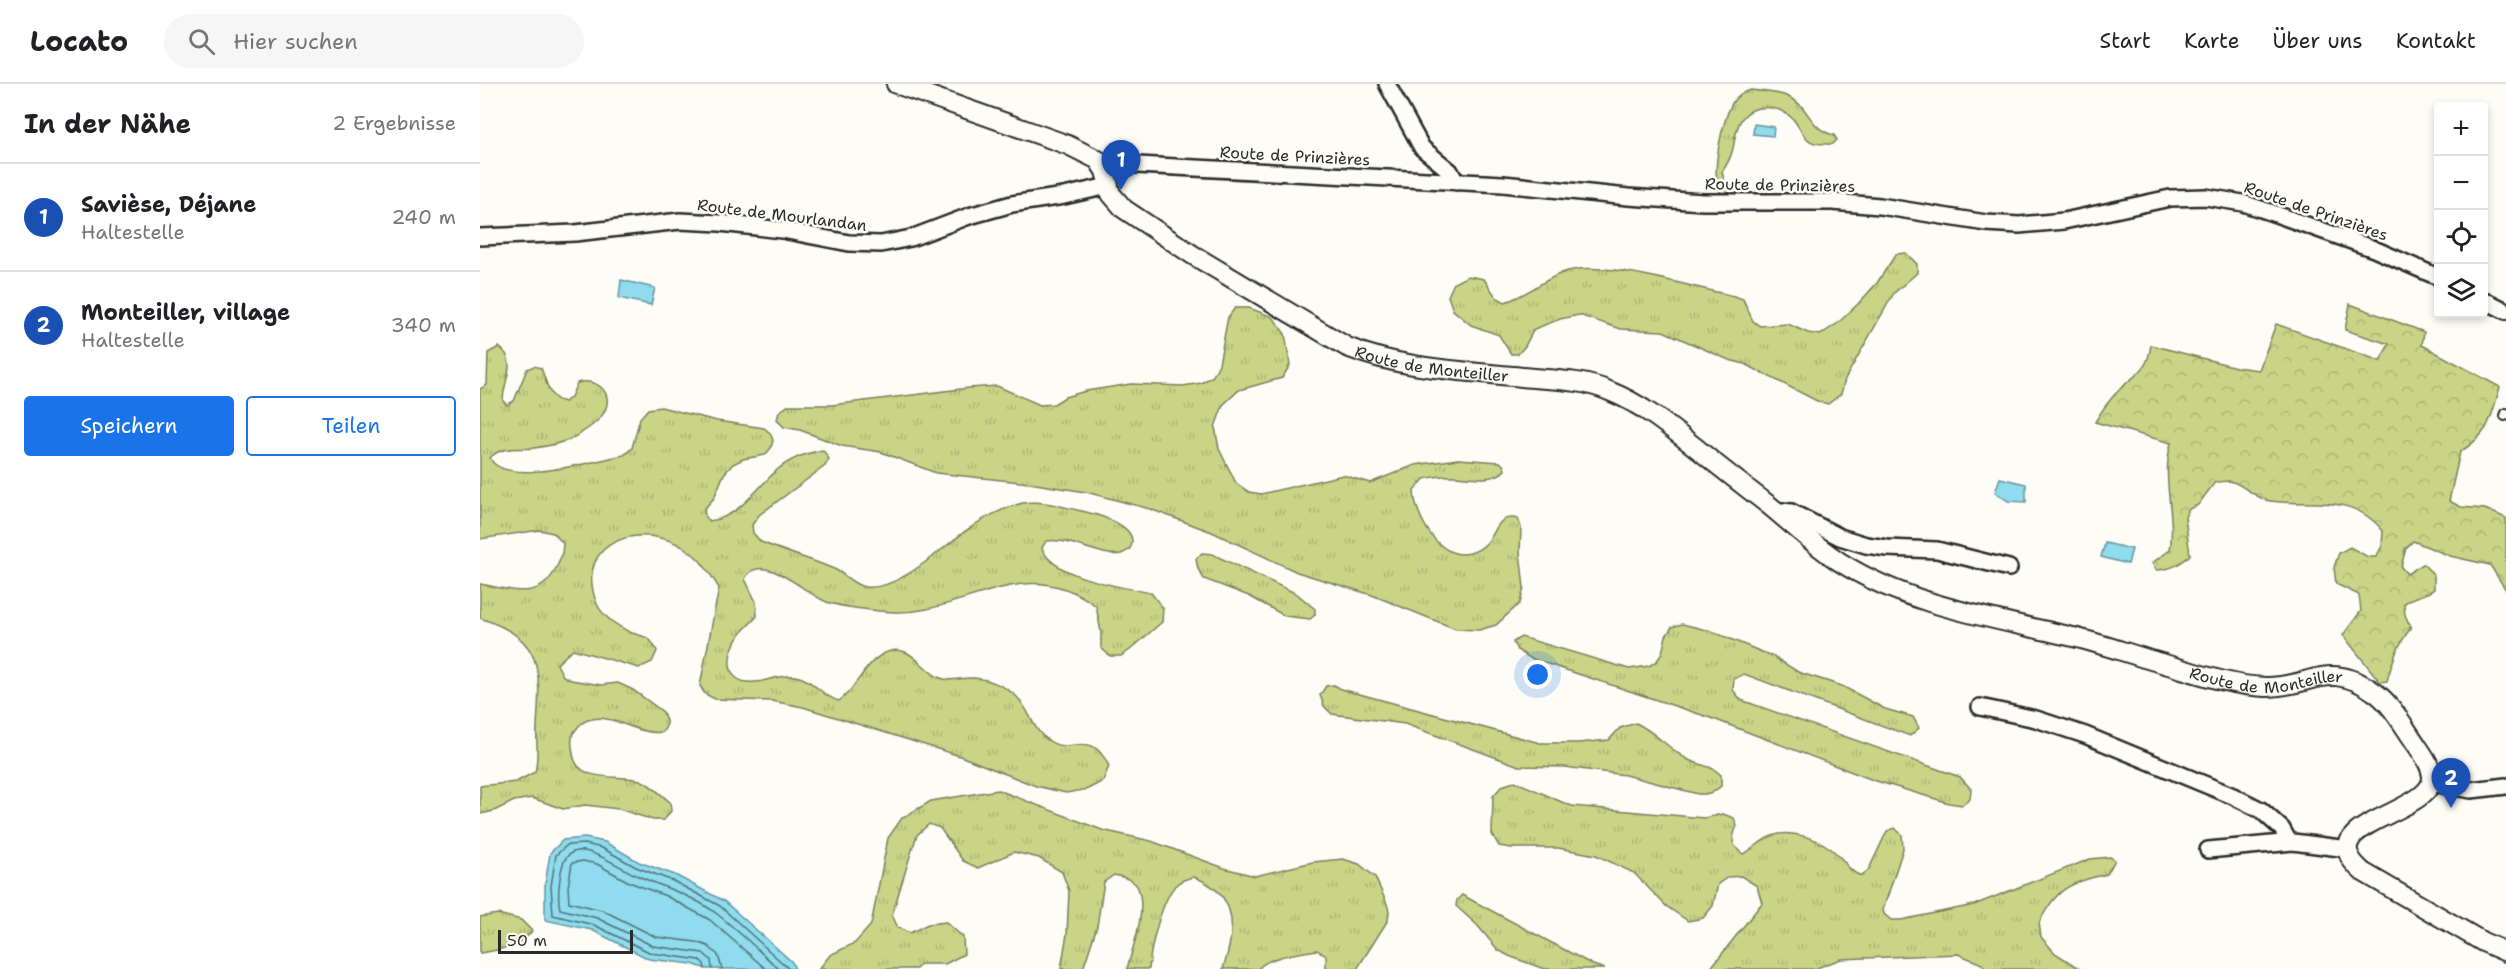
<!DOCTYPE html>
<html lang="de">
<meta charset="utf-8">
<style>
body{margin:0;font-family:"Shantell Sans",sans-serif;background:#f6f6f6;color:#202124}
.controls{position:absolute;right:18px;top:18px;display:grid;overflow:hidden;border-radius:6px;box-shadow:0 3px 9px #0003}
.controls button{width:54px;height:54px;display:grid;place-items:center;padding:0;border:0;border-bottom:2px solid #e0e0e0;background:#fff;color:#202124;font:30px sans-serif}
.scale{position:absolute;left:18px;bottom:15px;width:135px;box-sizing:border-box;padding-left:6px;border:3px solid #2b2b2b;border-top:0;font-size:16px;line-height:21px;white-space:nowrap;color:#2b2b2b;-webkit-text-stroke:4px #fdfcf7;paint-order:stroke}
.you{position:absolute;left:1058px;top:591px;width:21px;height:21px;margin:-15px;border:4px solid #fff;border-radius:50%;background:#1a73e8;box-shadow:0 0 0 9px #1a73e833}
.badge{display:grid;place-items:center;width:39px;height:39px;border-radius:50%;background:#1a73e8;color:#fff;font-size:20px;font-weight:700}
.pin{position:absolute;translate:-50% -50px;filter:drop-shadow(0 2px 3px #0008)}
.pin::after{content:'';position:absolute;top:32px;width:21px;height:18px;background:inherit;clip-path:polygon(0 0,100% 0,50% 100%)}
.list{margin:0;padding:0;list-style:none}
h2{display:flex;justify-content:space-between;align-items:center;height:78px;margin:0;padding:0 24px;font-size:26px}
h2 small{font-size:20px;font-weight:400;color:#757577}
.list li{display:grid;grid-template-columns:39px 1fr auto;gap:18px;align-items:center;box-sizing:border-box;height:108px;padding:0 24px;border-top:2px solid #e0e0e0}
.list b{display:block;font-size:22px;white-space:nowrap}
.list p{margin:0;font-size:20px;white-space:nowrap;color:#757577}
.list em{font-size:20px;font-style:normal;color:#757577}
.actions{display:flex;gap:12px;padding:18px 24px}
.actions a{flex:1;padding:14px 0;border:2px solid #1a73e8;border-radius:6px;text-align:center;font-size:21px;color:#1a73e8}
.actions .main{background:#1a73e8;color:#fff}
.icon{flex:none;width:33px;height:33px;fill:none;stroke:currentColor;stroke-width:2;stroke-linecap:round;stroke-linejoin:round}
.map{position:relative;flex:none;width:2026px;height:885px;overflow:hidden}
header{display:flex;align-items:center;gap:36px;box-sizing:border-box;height:84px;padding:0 30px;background:#fff;border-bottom:2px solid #e0e0e0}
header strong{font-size:28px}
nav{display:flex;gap:33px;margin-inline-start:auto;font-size:21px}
.search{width:420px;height:54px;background:#f6f6f6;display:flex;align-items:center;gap:15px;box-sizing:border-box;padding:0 21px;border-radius:33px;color:#757577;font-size:22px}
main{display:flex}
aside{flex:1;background:#fff}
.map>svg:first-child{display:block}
</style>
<header>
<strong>Locato</strong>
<div class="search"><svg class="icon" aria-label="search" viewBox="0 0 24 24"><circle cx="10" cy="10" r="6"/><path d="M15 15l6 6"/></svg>Hier suchen</div>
<nav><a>Start</a><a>Karte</a><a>Über uns</a><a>Kontakt</a></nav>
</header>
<main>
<aside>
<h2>In der Nähe<small>2 Ergebnisse</small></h2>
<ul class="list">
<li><span class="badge" style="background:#1a4fb4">1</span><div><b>Savièse, Déjane</b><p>Haltestelle</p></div><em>240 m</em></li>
<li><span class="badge" style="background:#1a4fb4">2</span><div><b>Monteiller, village</b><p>Haltestelle</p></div><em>340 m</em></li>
</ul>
<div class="actions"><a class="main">Speichern</a><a>Teilen</a></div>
</aside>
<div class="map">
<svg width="2026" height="885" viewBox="0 0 2026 885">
<defs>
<pattern id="grass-tufts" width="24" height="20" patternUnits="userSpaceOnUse" patternTransform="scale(1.5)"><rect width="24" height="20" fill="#c9d487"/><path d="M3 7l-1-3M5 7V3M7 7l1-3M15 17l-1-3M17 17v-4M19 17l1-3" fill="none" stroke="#adb675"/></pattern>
<pattern id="forest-crowns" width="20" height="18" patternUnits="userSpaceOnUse" patternTransform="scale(1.5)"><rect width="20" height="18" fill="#c9d487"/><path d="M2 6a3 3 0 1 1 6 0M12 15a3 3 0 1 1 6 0" fill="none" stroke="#adb675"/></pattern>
</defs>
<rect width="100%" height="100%" fill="#fdfcf7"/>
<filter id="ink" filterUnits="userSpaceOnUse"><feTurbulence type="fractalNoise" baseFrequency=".0167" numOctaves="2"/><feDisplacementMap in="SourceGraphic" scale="12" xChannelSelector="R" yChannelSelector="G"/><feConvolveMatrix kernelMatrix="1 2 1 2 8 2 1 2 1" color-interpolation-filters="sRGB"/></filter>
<g filter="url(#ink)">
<path fill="url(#grass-tufts)" stroke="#7a8059" stroke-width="1.5" d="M1271,6C1284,8 1301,8 1312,15C1330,24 1329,45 1354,51L1357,56L1353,60C1346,60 1336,61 1330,57C1322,52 1319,42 1313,35C1299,21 1273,18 1261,36C1255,45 1255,58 1252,68C1250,75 1246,82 1242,88L1247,106L1243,111C1227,100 1243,29 1255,15C1259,10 1265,8 1271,6Z
M1426,169L1437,180V189L1414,209L1365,295L1361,310L1348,320L1337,317L1265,280L1249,276L1183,247L1141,245L1099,231L1080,235L1054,245L1045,262L1038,270H1031L1019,251L991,241L973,226L968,212L974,199L988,192L1004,195L1016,213L1025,218C1045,212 1062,197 1082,189C1120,173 1212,204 1254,212L1263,215L1273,237L1280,242L1308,240L1328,249L1340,251L1358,239L1378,220L1397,199L1416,170Z
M755,224H769L793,233L805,250L810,281L802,294L759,306L743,321L735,343L739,365L756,399L769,408L781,410L863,391L890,399L935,381L978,375L1020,378L1024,382L1025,386C1011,401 981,390 963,392C957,392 950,394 944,395L934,407C935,432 959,477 990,469C1021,460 1010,428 1038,435L1041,443L1040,468L1044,504L1040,519L1016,541L999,546L976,545L892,511L817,488L732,448L670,425L606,408L549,399L456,389L401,368L362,362L320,346L304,343L297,336L299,328L309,321H352L489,304L517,302L560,321L574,320L585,313L606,307L651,300L703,302L721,299L733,292L739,280L748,233Z
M19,263C39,277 23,296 23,317L27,321L34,317L47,285L54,282L61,284C67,298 68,316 85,318L91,313L97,299C117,293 136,310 123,330C118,339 107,345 98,351C85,359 69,362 54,364C38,366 22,361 10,374C24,404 117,376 144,371L152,364L160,334L168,325L181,323L237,337L284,344L290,349L293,356L291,364L285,371L263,375L253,380L244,390L234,414L224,425L225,432L229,437C258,434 276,405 296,387C309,375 326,369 343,366L349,375L345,382L279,431L272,441L273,449L281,458C305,468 331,475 354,485C365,490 373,501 385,503C419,508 464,461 490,444C505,433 526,423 543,419C561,416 580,422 597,426C612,429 653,439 652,458C652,465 647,468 641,470C622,474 590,453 566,457L562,464C572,494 644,503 671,509L683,524L682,538L650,566L641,572H630L621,564V548L616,522C541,464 479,538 401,527C384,525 364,524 347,518C327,511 280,464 265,495L276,518L277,532C272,538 266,543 261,549C246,567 242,601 275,598C289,597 301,590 315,592C332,594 342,613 359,617C376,605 384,580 403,570C429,556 440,584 458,593C470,599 482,593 494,594C509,595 525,602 536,612C550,625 552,646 568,656C592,674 609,641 629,682L623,697L608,705L586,709L556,702L480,672L323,623L292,617L235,615L225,610L220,602L239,504C232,493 225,480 214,471C171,433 90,453 117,520C123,533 139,543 152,549C157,551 165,552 169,555C172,558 175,563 177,567L172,578L159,584L93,565L77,580L83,592L91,596L121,601L138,599L153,606L183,628L187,640L183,648C159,652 134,630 112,635C104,636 98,642 94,648C90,656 92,661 93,670C97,700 139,690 160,696C171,700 181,711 190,718L191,727L184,736H173L139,725L105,721L83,725L52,714L34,717L14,727L0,730V702L36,698L55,688C59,672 56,658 57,642C61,583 63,555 0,534V500C29,505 59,518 75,486C80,477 83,470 83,459L73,449L60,446L0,455V305L7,301L8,269Z
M722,469L732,470L817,510L835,525V531L830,535L805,532L769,512L724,495L718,485L716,475Z
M1202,540L1231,547L1294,573L1318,588L1362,602L1405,625L1433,633L1439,644L1430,652L1264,590L1254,595L1253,606L1261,616L1480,693L1491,705L1490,715L1482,721L1469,719L1393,696L1231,634L1050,574L1037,566L1033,558L1041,553L1149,585L1169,582L1177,577L1182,569L1186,552L1192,543Z
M854,601L861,605L1060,659H1099L1129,656L1140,644L1156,639C1175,648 1189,665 1207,675C1219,682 1230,680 1241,691V702L1230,710H1218L1145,691L1085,683L1039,682L925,640L852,630L844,622L840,611L846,602Z
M1034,698C1055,704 1072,715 1092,722L1224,734L1243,730L1254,734L1257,742C1251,755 1251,762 1263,770C1272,766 1277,760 1286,755C1306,742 1343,755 1358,771C1367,780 1370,789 1382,792L1389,785L1407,747L1415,744L1422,751L1423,765L1403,826L1404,830L1411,836H1421L1494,821L1610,775L1630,773L1635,776L1627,790C1591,798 1576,804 1559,839L1561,853L1575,869L1600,885H1505L1502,880L1478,870L1361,875L1334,885H1230L1282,819L1277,802L1261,792L1248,793L1238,800L1233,822L1223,834L1208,837L1186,822L1154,789L1116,771L1078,764H1032L1019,762L1012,750L1013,712L1022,702Z
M518,706L622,746L671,757L744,784L775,792L833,778L863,775L879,780L895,793L907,820L909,827L908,836L877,885H846V872L837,866C822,868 786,873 778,885H743C756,846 759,810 714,793C709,794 701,796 697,800C682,813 670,865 669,885H647C653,862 667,828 658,804C654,795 642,793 634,791L624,798L617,842L603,885H581L587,850L589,807L582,788L559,774L534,768L498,784L483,777L460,744L449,740L437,751L430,772L412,831L418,844L430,849L448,840L466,838L483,853L484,870L465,880H441L436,885H339L350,871L375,859L391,841L408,754L422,734L451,717Z
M982,811L1113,881L1125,885H1064L1029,872L1018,866L997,841L976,822L977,816Z
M18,830L41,836L52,847C39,863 20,866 0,869V833Z"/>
<path fill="url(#forest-crowns)" stroke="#7a8059" stroke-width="1.5" d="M1870,220L1944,248L1942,261L2020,303C2010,336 2011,348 1980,368L1969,417L1981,423L2005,425L2026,434V506L2010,481L1970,472L1933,457L1926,464L1921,483L1927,490L1943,480L1954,491V505C1944,513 1933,511 1924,520L1925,531L1931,544C1917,561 1913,576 1907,597L1900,598L1863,551L1881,527L1879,511L1856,500L1854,483L1859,469L1870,463L1888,473H1896L1902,462L1903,447C1871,408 1833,423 1790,417C1775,415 1761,398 1749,397C1745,397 1739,398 1735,398L1718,421L1709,425L1705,433L1710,471C1700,481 1690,486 1676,486L1672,479L1690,466C1696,430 1681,395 1691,359L1615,338C1622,326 1629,316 1639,306C1657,288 1667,289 1671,261L1756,283L1779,286L1796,240L1900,277L1909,260L1865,246Z"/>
<path fill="#8edced" stroke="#66959f" stroke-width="1.5" d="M1274,40L1294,43L1293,52L1273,50Z
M141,196L175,204L171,221L139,214Z
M1520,394L1546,400V418L1528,417L1515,408Z
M1625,459L1652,465L1648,480L1621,473Z
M105,754L125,758L159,778L195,791L244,817L312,878L315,885H227L212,880L169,875L112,846L65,836V801L70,769L83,756Z"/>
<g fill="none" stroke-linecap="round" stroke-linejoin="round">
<path stroke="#537279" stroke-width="1.5" d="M225,885L224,880L220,876L171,869L114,841L73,831L71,802L76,771L87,761L105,760L122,764L156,783L193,797L240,822L309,885
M232,885L231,876L223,869L173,862L117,834L80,825C77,814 79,800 81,788C88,744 132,780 154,790C181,803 213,811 237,830C259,847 279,867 299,885
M242,885L238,871L228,862L216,858L176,853L122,826L89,818L88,803L92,779L103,777L117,780L149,798L186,812L230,836L286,885"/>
<defs>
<path id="service" d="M2025,332L2026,329"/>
<path id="minor" d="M907,0L942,64L970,87L976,98
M623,84L638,80L1023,100L1148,113L1223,118H1352L1400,122L1506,139L1539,141L1584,137L1690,114L1726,113L1763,119L1793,129L1894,165L1958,193
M0,153L95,149L200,137L240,139L302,146L369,159L401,160L431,154L489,132L532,120L584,112L628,102
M2004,216L2026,227
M1298,429L1302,427L1311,428L1360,453L1386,461L1407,464L1457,466L1529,484
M1500,623L1556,635L1605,651L1753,712L1781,726L1802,745L1809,758
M1951,699L1991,706L2026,702
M1728,766L1813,758L1868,765"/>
<g id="tertiary">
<path id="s1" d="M416,0L588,61L618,76L625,87L631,110L644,125L713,171L867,263C921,285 984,287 1042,293C1071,296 1102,295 1129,307C1164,321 1191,344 1220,367C1243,386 1267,404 1290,422C1313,441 1335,462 1360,478C1429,522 1514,534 1593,553C1624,560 1654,572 1685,580C1716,589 1752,602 1785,603C1831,604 1848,574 1896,609C1912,621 1923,641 1934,657C1941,668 1952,681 1952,694C1951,731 1825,739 1883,788L2003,858L2026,868"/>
</g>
</defs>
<use href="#service" stroke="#2b2b2b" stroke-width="12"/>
<use href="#minor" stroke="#2b2b2b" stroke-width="20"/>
<use href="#tertiary" stroke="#2b2b2b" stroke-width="22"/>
<use href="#service" stroke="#fdfcf7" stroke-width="8"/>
<use href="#minor" stroke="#fdfcf7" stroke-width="15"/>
<use href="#tertiary" stroke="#fdfcf7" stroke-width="18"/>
</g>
</g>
<g text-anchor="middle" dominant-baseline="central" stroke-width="5" stroke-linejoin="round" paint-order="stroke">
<g font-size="16" fill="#2b2b2b" stroke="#fdfcf7">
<text transform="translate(815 72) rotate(3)">Route de Prinzières</text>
<text transform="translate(1300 101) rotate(1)">Route de Prinzières</text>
<text transform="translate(1836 127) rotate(19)">Route de Prinzières</text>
<text transform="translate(302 131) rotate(7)">Route de Mourlandan</text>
<text stroke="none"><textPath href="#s1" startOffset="622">Route de Monteiller</textPath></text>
<text stroke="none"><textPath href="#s1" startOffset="1536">Route de Monteiller</textPath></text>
</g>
</g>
</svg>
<div class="controls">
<button>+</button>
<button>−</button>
<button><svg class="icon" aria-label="locate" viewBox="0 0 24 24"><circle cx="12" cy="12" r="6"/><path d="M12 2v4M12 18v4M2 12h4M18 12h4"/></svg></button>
<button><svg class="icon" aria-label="layers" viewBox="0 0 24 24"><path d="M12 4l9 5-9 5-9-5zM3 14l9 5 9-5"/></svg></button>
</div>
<div class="scale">50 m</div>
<div class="you"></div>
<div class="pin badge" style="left:641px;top:106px;background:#1a4fb4">1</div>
<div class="pin badge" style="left:1971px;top:724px;background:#1a4fb4">2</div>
</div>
</main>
